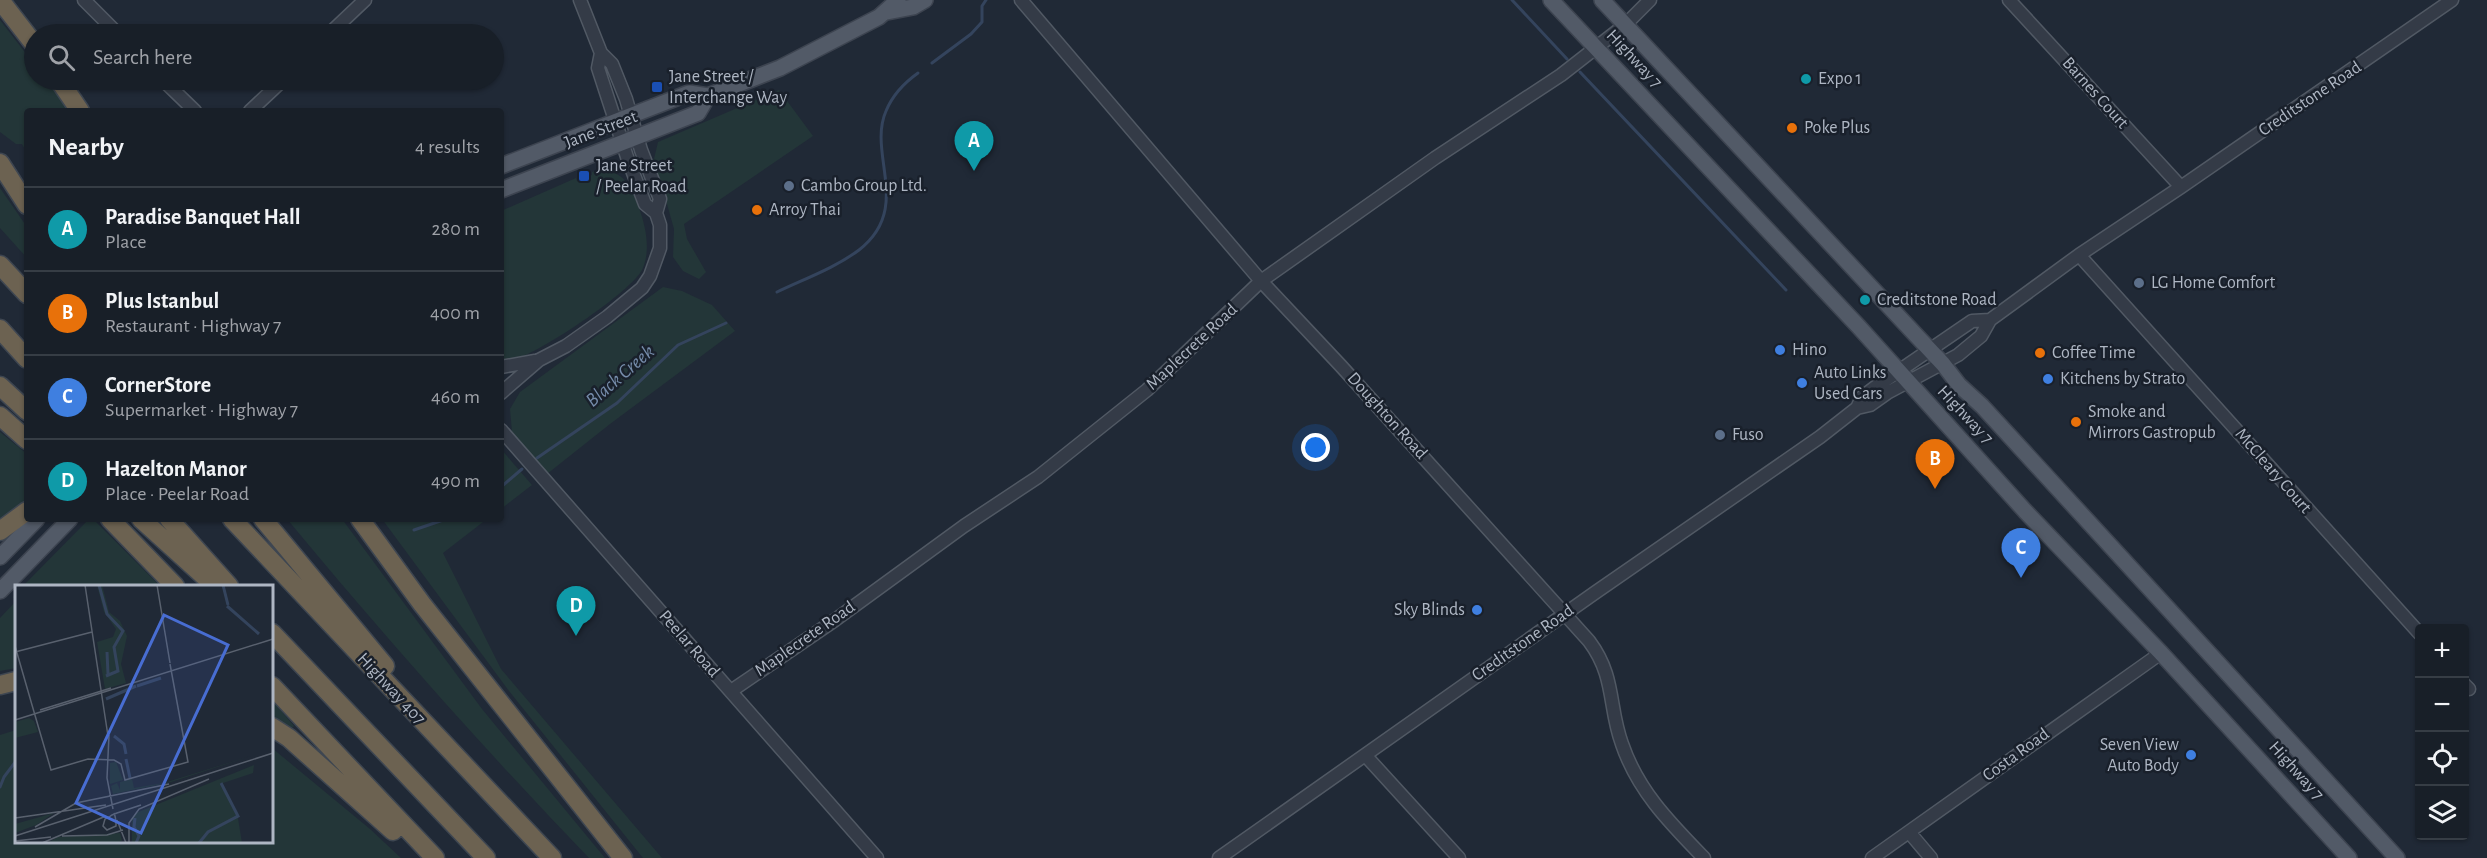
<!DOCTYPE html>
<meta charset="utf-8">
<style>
body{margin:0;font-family:"Alegreya Sans",sans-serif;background:#252c34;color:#f1f3f6}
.controls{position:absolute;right:18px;bottom:18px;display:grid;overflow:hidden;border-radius:6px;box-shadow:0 2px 4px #0004}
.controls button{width:54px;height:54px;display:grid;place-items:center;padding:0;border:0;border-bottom:2px solid #363d45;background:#181f28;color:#f1f3f6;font:30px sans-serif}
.you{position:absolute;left:1316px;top:448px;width:21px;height:21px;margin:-15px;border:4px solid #fff;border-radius:50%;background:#1a73e8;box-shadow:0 0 0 9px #1a73e833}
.badge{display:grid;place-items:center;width:39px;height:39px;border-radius:50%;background:#82abf4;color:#fff;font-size:20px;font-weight:700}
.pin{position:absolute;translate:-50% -50px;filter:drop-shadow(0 2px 3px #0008)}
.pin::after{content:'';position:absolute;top:32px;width:21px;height:18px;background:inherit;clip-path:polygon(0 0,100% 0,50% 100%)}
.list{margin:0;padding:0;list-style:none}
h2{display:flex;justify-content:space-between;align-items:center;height:78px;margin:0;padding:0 24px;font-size:26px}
h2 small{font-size:20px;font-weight:400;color:#9fa2a8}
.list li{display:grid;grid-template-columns:39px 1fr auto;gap:18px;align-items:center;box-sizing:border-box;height:84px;padding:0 24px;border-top:2px solid #363d45}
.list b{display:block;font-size:22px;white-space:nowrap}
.list p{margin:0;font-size:20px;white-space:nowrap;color:#9fa2a8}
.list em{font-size:20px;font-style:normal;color:#9fa2a8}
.icon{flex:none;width:33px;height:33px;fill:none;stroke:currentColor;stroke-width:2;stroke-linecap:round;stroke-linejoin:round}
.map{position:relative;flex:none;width:2487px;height:858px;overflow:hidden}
.search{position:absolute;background:#181f28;box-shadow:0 2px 4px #0004;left:24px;top:24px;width:480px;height:66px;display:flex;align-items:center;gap:15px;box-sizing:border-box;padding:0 21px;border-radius:33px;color:#9fa2a8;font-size:22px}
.panel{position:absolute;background:#181f28;box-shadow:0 2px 4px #0004;left:24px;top:108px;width:480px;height:414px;border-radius:6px}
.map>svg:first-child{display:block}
</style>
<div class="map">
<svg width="2487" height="858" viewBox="0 0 2487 858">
<rect width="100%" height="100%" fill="#202936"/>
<path fill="#233638" d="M0,20L34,64V80H47L70,111H27V153L22,144H16L0,132Z
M779,90L813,136L684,224L687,239L706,272L699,279L683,271L673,257L674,229L667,204L650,160L654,159L658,142Z
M600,169C626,173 630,185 639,208C646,227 651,251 642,270C629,293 549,346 523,356C516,358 508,360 501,362V211L576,178L577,181L592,175V172Z
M0,188L27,227V258L0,228Z
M663,287L682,291L712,305L735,331L610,424L547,474L512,432L510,409L520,392Z
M0,432L27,454V499L0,520Z
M501,449L532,485L501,509Z
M89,519H93L160,586H23Z
M287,519H342L482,709L605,858H589C484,749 384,636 287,519Z
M382,519H487L443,553L501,669L662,858H643L509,691Z
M16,594V668L0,671V618L16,601L13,597Z
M272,700L294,726L292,728L272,716Z
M16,730V842H272V748L370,829L401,858H0V735Z"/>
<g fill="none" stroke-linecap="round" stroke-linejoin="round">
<path stroke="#34445d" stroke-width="3" d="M1512,0L1567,59
M932,63L971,34L982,22V6L986,0
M1580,72L1786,290
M777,292C804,279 835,268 859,250C913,208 867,154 886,111C893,94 904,83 918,73
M537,458L617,403L678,345L726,323
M501,487L522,469
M414,530L446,519
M0,787L4,777L16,761"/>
<defs>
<path id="minor" d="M84,0L118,34
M580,0L601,53L612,64L626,99L641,150L660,199L656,213
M1021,0L1261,281L1341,366L1589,641C1616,677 1608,706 1622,744C1638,791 1670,823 1704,858
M2009,0L2181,187
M329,34L365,0
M163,80L195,111
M250,111L283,80
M2079,255L2420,634
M501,367L535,361
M501,393L539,360L566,346L607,317L642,288L650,276L660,248V225L656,213L645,204L627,157L598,68L601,53
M1857,408L1862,397L1874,388L1972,321L1990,320
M501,430L877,858
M2464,684L2469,689
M731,691L835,620L964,526L1038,477L1147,390L1261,281L1435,158L1561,75L1625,25L1650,0
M1365,755L1459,858
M1909,832L1931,858
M1219,858L1596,592L1820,437L1857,408L1870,405L1887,393L1958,355L1981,336L1990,320L2079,255L2181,187L2452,0
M1872,858C1968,790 2064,721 2161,653"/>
<path id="major" d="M1551,0L1859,327L2025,511L2161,653L2349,858
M1602,0L1943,364L1959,385L1982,406L2397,858
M887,12L913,7L925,0
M501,166L689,93L708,96L780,68L879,17L898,0
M501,190L698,113L708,96
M0,557L37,519
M0,591L70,519"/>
<path id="highway" d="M0,0L34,44
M59,80L80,111
M0,163L27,205
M0,265L27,294
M0,329L27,359
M0,386L27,411
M0,416L27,440
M110,519L175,586
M141,519L215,586
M169,519L229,586
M232,519L552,858
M263,519L385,666
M360,519L422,604L623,858
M0,531L27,511
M272,633L486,858
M0,685L16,681
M272,686L435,858
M272,727L289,738L393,831"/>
</defs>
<use href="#minor" stroke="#515964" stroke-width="15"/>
<use href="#major" stroke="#3d4450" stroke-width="18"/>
<use href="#highway" stroke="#3e4651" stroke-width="21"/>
<use href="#minor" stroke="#343b47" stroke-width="12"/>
<use href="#major" stroke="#525a67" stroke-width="15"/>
<use href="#highway" stroke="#6c6251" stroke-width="18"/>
</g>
<g fill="#0f9aa8" stroke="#19202b" stroke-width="2">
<circle cx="1806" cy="79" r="6"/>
<circle cx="1865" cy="300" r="6"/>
</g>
<g fill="#1a4fb4" stroke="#19202b" stroke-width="2">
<rect x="651" y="81" width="12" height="12" rx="3"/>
<rect x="578" y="170" width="12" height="12" rx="3"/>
</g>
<g fill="#e8710a" stroke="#19202b" stroke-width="2">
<circle cx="1792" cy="128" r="6"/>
<circle cx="757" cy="210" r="6"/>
<circle cx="2040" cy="353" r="6"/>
<circle cx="2076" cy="422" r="6"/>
</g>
<g fill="#5c6f8a" stroke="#19202b" stroke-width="2">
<circle cx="789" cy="186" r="6"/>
<circle cx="2139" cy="283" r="6"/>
<circle cx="1720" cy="435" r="6"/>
</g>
<g fill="#3f7fe0" stroke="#19202b" stroke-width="2">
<circle cx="1780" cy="350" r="6"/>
<circle cx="2048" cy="379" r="6"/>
<circle cx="1802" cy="383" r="6"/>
<circle cx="1477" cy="610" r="6"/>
<circle cx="2191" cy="755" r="6"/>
</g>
<g text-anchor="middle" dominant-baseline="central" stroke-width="5" stroke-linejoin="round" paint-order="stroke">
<g font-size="18" fill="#aeb6c3" stroke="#19202b">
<text transform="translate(1634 59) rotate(47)">Highway 7</text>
<text transform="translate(2095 93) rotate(48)">Barnes Court</text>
<text transform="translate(2310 99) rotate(-34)">Creditstone Road</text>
<text transform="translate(601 130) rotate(-21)">Jane Street</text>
<text transform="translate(1192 347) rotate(-43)">Maplecrete Road</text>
<text transform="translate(1965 415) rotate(47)">Highway 7</text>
<text transform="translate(1387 416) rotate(48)">Doughton Road</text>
<text transform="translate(2273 471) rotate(49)">McCleary Court</text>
<text transform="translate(805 639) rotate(-35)">Maplecrete Road</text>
<text transform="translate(1523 643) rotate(-35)">Creditstone Road</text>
<text transform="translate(689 644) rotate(49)">Peelar Road</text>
<text transform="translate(391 689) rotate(47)">Highway 407</text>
<text transform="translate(2016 755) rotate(-36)">Costa Road</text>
<text transform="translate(2296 771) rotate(48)">Highway 7</text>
</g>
<g font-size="18" fill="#aeb6c3" stroke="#19202b" text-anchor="start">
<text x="669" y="77">Jane Street /<tspan x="669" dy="21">Interchange Way</tspan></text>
<text x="1818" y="79">Expo 1</text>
<text x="1804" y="128">Poke Plus</text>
<text x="596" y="166">Jane Street<tspan x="596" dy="21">/ Peelar Road</tspan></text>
<text x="801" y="186">Cambo Group Ltd.</text>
<text x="769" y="210">Arroy Thai</text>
<text x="2151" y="283">LG Home Comfort</text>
<text x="1877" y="300">Creditstone Road</text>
<text x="1792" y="350">Hino</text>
<text x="2052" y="353">Coffee Time</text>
<text x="1814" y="373">Auto Links<tspan x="1814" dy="21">Used Cars</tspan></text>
<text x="2060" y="379">Kitchens by Strato</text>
<text x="2088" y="412">Smoke and<tspan x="2088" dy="21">Mirrors Gastropub</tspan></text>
<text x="1732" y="435">Fuso</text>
<text x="1465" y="610" text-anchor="end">Sky Blinds</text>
<text x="2179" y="745" text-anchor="end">Seven View<tspan x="2179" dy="21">Auto Body</tspan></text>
</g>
<g font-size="20" font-style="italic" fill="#768cab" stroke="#19202b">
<text transform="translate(620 376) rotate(-41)">Black Creek</text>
</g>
</g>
<g transform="translate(15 585)">
<rect width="258" height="258" fill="#202936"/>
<path d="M82,0H87L94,27L105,36L112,51L106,79L111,98L90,104L82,57L98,52L101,44L89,27ZM14,133L19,136L23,147L0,153V137ZM236,171L156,197L98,209L96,201L102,198L105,205V197L117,194L119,203L149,198ZM101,177L108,195L95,199V178ZM239,180L238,188L205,199L222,227L227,258H117V233L121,228ZM39,228L21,240L0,248V239ZM105,248L107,256L101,258H32L43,252Z" fill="#233638"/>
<path fill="none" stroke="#34445d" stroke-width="3" d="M84,0L92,29L108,46L99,62L103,86L91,91M208,0L213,20M212,21L244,49M92,67L93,89M122,101L146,93M91,114L121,101M99,151L109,159L111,169M111,174L115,193M120,233L119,242L124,251L121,258M184,258L193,247L223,231L206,198"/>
<path fill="none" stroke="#59616e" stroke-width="1.5" d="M70,0L93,151M142,0L155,78M0,61L17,120M0,67L77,47M17,120L36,185L73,174L99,175L106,179L110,195L173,177L155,79M25,125L96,103M0,135L258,54M94,150L92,193L98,224M99,228L100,231L101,236V241L92,245L88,241L90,234L94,232L97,230L102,228L126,220M0,233L91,220M102,235L111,258M20,242L61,218L154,199M0,251L258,168M47,251L92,250L108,245M0,256L36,252M27,258L91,231M114,258V238L124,224L194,194"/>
<path fill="#486dd2" fill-opacity="0.15" stroke="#486dd2" stroke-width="3" d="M149,30L213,60L126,248L61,218Z"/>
<rect width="258" height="258" fill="none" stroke="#aeb6c3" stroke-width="3"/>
</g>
</svg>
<div class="controls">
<button>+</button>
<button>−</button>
<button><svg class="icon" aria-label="locate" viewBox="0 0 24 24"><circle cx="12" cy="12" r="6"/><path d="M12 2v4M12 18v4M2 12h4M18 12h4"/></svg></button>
<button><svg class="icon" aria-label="layers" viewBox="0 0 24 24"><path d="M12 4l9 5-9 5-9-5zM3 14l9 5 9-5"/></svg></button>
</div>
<div class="you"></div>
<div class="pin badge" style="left:974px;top:171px;background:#0f9aa8">A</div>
<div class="pin badge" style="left:1935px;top:489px;background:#e8710a">B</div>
<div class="pin badge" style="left:2021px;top:578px;background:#3f7fe0">C</div>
<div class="pin badge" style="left:576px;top:636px;background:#0f9aa8">D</div>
<div class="search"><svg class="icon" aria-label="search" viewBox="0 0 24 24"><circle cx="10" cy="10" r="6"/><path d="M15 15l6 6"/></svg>Search here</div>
<section class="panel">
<h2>Nearby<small>4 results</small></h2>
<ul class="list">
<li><span class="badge" style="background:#0f9aa8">A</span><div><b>Paradise Banquet Hall</b><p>Place</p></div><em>280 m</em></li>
<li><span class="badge" style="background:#e8710a">B</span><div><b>Plus Istanbul</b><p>Restaurant · Highway 7</p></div><em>400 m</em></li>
<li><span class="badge" style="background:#3f7fe0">C</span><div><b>CornerStore</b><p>Supermarket · Highway 7</p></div><em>460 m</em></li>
<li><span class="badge" style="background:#0f9aa8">D</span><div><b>Hazelton Manor</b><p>Place · Peelar Road</p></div><em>490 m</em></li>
</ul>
</section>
</div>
